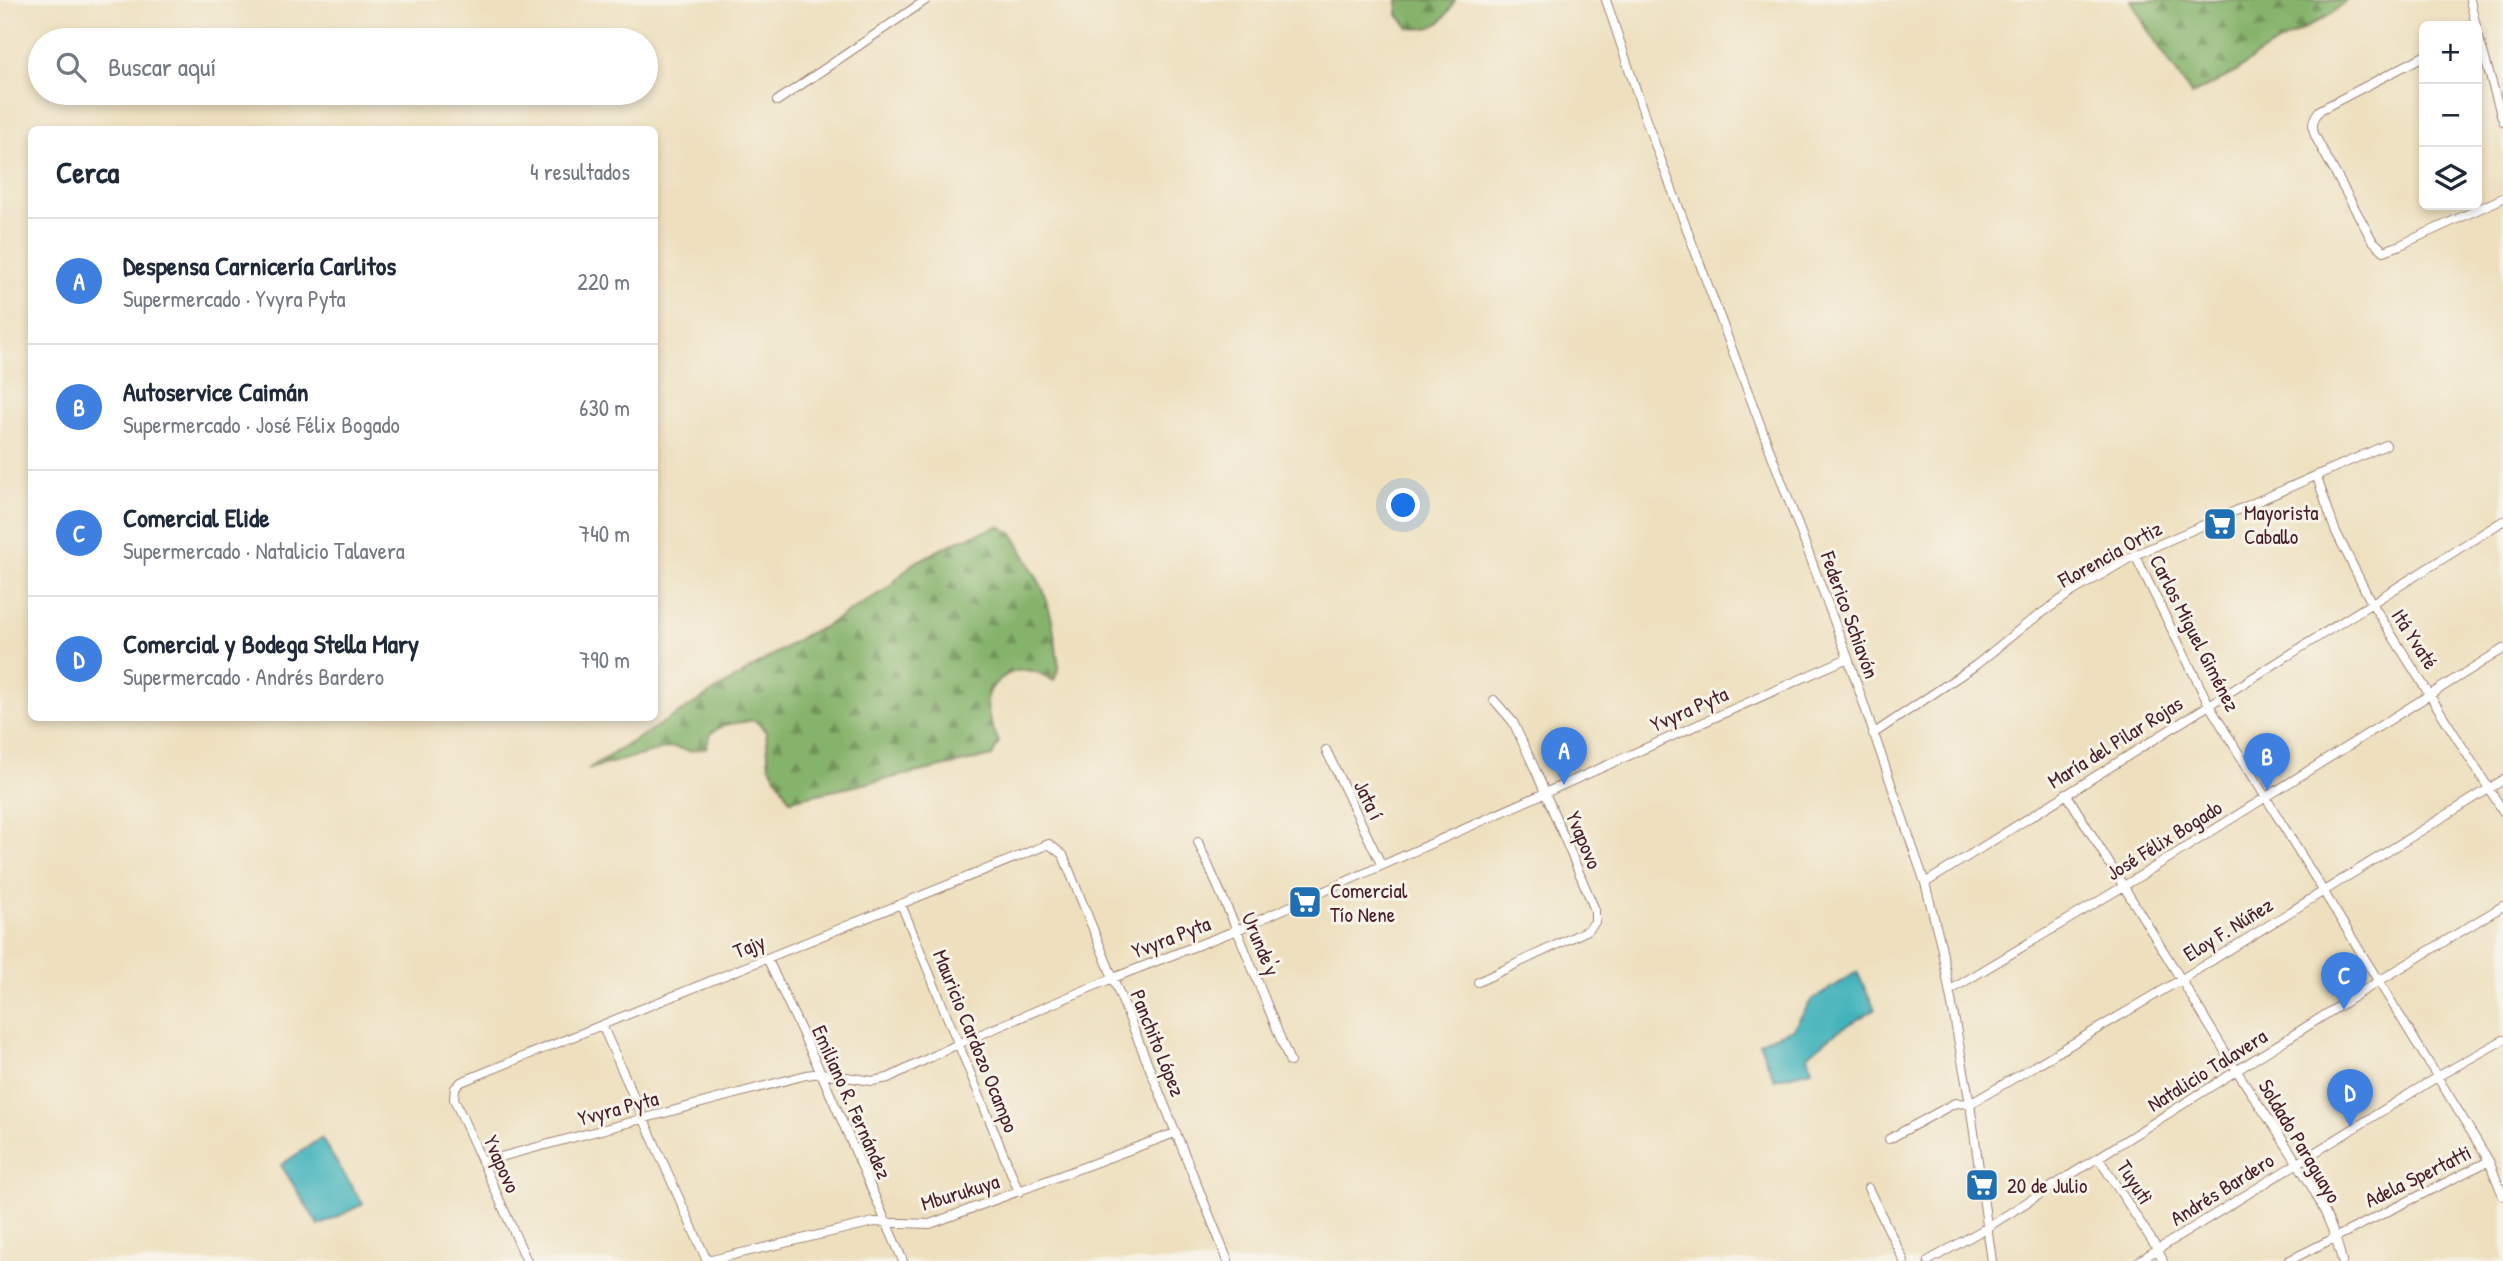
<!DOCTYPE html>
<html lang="es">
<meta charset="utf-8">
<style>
body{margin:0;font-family:"Patrick Hand",sans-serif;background:#f6f6f7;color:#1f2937}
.controls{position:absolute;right:21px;top:21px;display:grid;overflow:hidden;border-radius:10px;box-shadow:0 4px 10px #0003}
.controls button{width:63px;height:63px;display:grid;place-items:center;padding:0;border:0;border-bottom:2px solid #e0e1e3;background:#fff;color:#1f2937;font:35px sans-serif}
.you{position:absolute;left:1404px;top:506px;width:24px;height:24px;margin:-18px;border:5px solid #fff;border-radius:50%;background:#1a73e8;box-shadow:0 0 0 10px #1a73e833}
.badge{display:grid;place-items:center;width:46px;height:46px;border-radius:50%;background:#0b8043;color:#fff;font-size:23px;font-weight:700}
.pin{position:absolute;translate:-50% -58px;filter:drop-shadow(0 2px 4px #0008)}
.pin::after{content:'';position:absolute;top:37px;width:24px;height:21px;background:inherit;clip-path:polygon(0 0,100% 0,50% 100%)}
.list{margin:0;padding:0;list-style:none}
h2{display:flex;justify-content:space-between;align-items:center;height:91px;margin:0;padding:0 28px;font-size:30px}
h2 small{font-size:23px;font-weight:400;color:#747a83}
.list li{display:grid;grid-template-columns:46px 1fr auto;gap:21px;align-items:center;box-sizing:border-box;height:126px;padding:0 28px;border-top:2px solid #e0e1e3}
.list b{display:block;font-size:26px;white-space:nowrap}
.list p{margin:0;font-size:23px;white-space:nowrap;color:#747a83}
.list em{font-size:23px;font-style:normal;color:#747a83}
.icon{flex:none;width:38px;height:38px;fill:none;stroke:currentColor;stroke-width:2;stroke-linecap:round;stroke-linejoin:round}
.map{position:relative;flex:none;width:2503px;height:1261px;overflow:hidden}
.search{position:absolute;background:#fff;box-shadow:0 4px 10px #0003;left:28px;top:28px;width:630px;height:77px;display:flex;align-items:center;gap:18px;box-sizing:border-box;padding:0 24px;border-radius:38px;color:#747a83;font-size:26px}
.panel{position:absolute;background:#fff;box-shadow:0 4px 10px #0003;left:28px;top:126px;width:630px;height:595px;border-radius:10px}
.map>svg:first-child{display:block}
</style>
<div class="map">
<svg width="2503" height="1261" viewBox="0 0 2503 1261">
<defs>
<pattern id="forest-firs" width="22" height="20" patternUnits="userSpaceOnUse" patternTransform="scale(1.75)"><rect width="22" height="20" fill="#86b36c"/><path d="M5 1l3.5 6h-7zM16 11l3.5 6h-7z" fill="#709159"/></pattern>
</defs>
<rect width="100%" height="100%" fill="#f7f3e8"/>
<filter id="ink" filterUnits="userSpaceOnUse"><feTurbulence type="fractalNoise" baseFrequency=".0143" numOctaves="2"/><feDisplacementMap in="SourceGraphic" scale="14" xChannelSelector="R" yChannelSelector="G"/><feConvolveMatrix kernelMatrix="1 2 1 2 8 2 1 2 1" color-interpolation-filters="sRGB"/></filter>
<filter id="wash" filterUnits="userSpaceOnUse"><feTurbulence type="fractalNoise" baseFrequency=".00686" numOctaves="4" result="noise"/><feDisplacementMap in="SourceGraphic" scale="28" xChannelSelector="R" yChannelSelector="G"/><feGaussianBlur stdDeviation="1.57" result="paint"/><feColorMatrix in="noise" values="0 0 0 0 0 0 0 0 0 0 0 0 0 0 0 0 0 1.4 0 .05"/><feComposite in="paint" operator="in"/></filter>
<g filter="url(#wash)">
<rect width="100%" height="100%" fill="#eee0bf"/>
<path fill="url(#forest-firs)" stroke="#68694c" stroke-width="2" d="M1398,0H1455C1443,23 1437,31 1409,28L1398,15Z
M2131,0H2347L2331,14L2260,53L2236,72L2192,95L2147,29Z
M999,526L1013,534L1043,589L1052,620L1059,667L1054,681C1045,676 1034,669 1023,670C1007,671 989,684 987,700C986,715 993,729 999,742L992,756L790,800L769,765L766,732L755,720L724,725L711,733L706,748L690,751L672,747L588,769L807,634L822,628L888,588L912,564L955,542Z"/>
<path fill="#42b2bb" stroke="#466873" stroke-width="2" d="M1857,972L1875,1009L1835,1033L1808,1055L1812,1070L1774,1079L1759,1042L1793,1029L1811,1001Z
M321,1138L363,1204L319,1226L281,1165Z"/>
</g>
<g filter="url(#ink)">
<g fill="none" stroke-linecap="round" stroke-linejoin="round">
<defs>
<path id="minor" d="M1606,0L1647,123L1848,658L1925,883L1941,945L1970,1104L1992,1261
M2470,0L2476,26
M2477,31L2503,121
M2424,56L2320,110C2313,118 2311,125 2315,136L2372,240L2384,251L2398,246L2503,198
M777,101L926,0
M2317,477L2335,530L2371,602L2503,811
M2135,555L2209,705L2489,1161L2503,1196
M1873,734L1976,665L2025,625L2072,592L2135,555L2386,445
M1326,750L1381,864
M2066,793C2124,886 2180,978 2237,1071C2273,1129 2327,1194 2342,1261
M1198,842L1237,930L1290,1062
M1925,883L2503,521
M901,904L1019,1192
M767,958L821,1073L903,1261
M1478,982L1588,930L1595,922V910L1535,769L1513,722L1494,700
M1949,991L2124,886L2503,649
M602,1025L707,1261
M1889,1139L1955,1103L1970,1104L2182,979L2503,780
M2099,1159L2158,1250L2163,1261
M482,1162L806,1075L821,1073L872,1081L888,1078L958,1044L1113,978L1237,930L1848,658
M1868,1188L1904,1261
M527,1261L454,1099L455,1088L461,1082L1049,844L1063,855L1228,1261
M707,1261L874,1222L930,1224L1175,1133
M1928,1261L1986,1228L2379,981L2503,906
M2139,1261L2437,1077L2503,1040
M2288,1261L2489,1161"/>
</defs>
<use href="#minor" stroke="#9c8075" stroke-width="10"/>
<use href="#minor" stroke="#fff" stroke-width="8"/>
</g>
</g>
<defs>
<symbol id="supermarket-square" viewBox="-11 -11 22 22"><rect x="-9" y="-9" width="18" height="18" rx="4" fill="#1f6fb2" stroke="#f7f3e8"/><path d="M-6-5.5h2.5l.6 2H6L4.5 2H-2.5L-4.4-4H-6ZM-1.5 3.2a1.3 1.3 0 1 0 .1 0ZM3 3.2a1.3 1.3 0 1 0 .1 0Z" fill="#fff"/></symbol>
</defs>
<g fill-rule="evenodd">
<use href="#supermarket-square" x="2201" y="505" width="38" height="38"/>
<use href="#supermarket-square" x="1286" y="883" width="38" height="38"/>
<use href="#supermarket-square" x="1963" y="1166" width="38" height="38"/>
</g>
<g text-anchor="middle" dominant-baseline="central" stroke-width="6" stroke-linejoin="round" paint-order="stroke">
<g font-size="21" fill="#4a1f2b" stroke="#f7f3e8" text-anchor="start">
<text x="2244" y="512">Mayorista<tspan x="2244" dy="24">Caballo</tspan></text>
<text x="1330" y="890">Comercial<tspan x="1330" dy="24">Tío Nene</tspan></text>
<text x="2007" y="1185">20 de Julio</text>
</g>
<g font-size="21" fill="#4a1f2b" stroke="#f7f3e8">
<text transform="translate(2110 554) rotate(-29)">Florencia Ortiz</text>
<text transform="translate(1850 615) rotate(70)">Federico Schiavón</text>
<text transform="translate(2195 633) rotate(63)">Carlos Miguel Giménez</text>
<text transform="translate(2415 639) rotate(57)">Itá Yvaté</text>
<text transform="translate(1689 709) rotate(-24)">Yvyra Pyta</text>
<text transform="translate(2115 742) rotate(-32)">María del Pilar Rojas</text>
<text transform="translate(1369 800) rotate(64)">Jata í</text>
<text transform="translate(1584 840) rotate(67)">Yvapovo</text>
<text transform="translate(2164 840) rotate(-32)">José Félix Bogado</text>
<text transform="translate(2228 929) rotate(-32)">Eloy F. Núñez</text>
<text transform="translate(1171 937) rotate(-21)">Yvyra Pyta</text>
<text transform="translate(1261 944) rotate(67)">Urunde'y</text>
<text transform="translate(749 946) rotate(-22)">Tajy</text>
<text transform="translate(976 1041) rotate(68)">Mauricio Cardozo Ocampo</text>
<text transform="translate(1158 1043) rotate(68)">Panchito López</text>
<text transform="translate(2207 1070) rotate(-32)">Natalicio Talavera</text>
<text transform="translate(852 1102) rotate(66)">Emiliano R. Fernández</text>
<text transform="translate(618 1108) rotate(-15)">Yvyra Pyta</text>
<text transform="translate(2300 1141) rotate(59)">Soldado Paraguayo</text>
<text transform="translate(502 1164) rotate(66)">Yvapovo</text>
<text transform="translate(2418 1176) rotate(-26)">Adela Spertatti</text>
<text transform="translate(2135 1182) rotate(57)">Tuyutì</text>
<text transform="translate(2222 1189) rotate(-32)">Andrés Bardero</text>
<text transform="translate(960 1192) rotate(-17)">Mburukuya</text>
</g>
</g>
</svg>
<div class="controls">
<button>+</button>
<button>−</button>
<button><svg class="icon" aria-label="layers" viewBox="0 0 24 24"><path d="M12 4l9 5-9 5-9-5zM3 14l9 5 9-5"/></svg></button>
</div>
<div class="you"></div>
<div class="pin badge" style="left:1564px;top:785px;background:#3f7fe0">A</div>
<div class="pin badge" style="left:2267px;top:791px;background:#3f7fe0">B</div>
<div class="pin badge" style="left:2344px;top:1010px;background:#3f7fe0">C</div>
<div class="pin badge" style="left:2350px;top:1127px;background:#3f7fe0">D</div>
<div class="search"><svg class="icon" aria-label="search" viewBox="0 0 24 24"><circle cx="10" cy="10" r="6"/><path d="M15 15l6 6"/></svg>Buscar aquí</div>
<section class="panel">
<h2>Cerca<small>4 resultados</small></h2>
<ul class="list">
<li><span class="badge" style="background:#3f7fe0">A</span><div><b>Despensa Carnicería Carlitos</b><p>Supermercado · Yvyra Pyta</p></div><em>220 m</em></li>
<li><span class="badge" style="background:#3f7fe0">B</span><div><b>Autoservice Caimán</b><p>Supermercado · José Félix Bogado</p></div><em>630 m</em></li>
<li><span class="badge" style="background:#3f7fe0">C</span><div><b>Comercial Elide</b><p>Supermercado · Natalicio Talavera</p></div><em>740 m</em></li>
<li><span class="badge" style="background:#3f7fe0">D</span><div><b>Comercial y Bodega Stella Mary</b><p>Supermercado · Andrés Bardero</p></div><em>790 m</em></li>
</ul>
</section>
</div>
